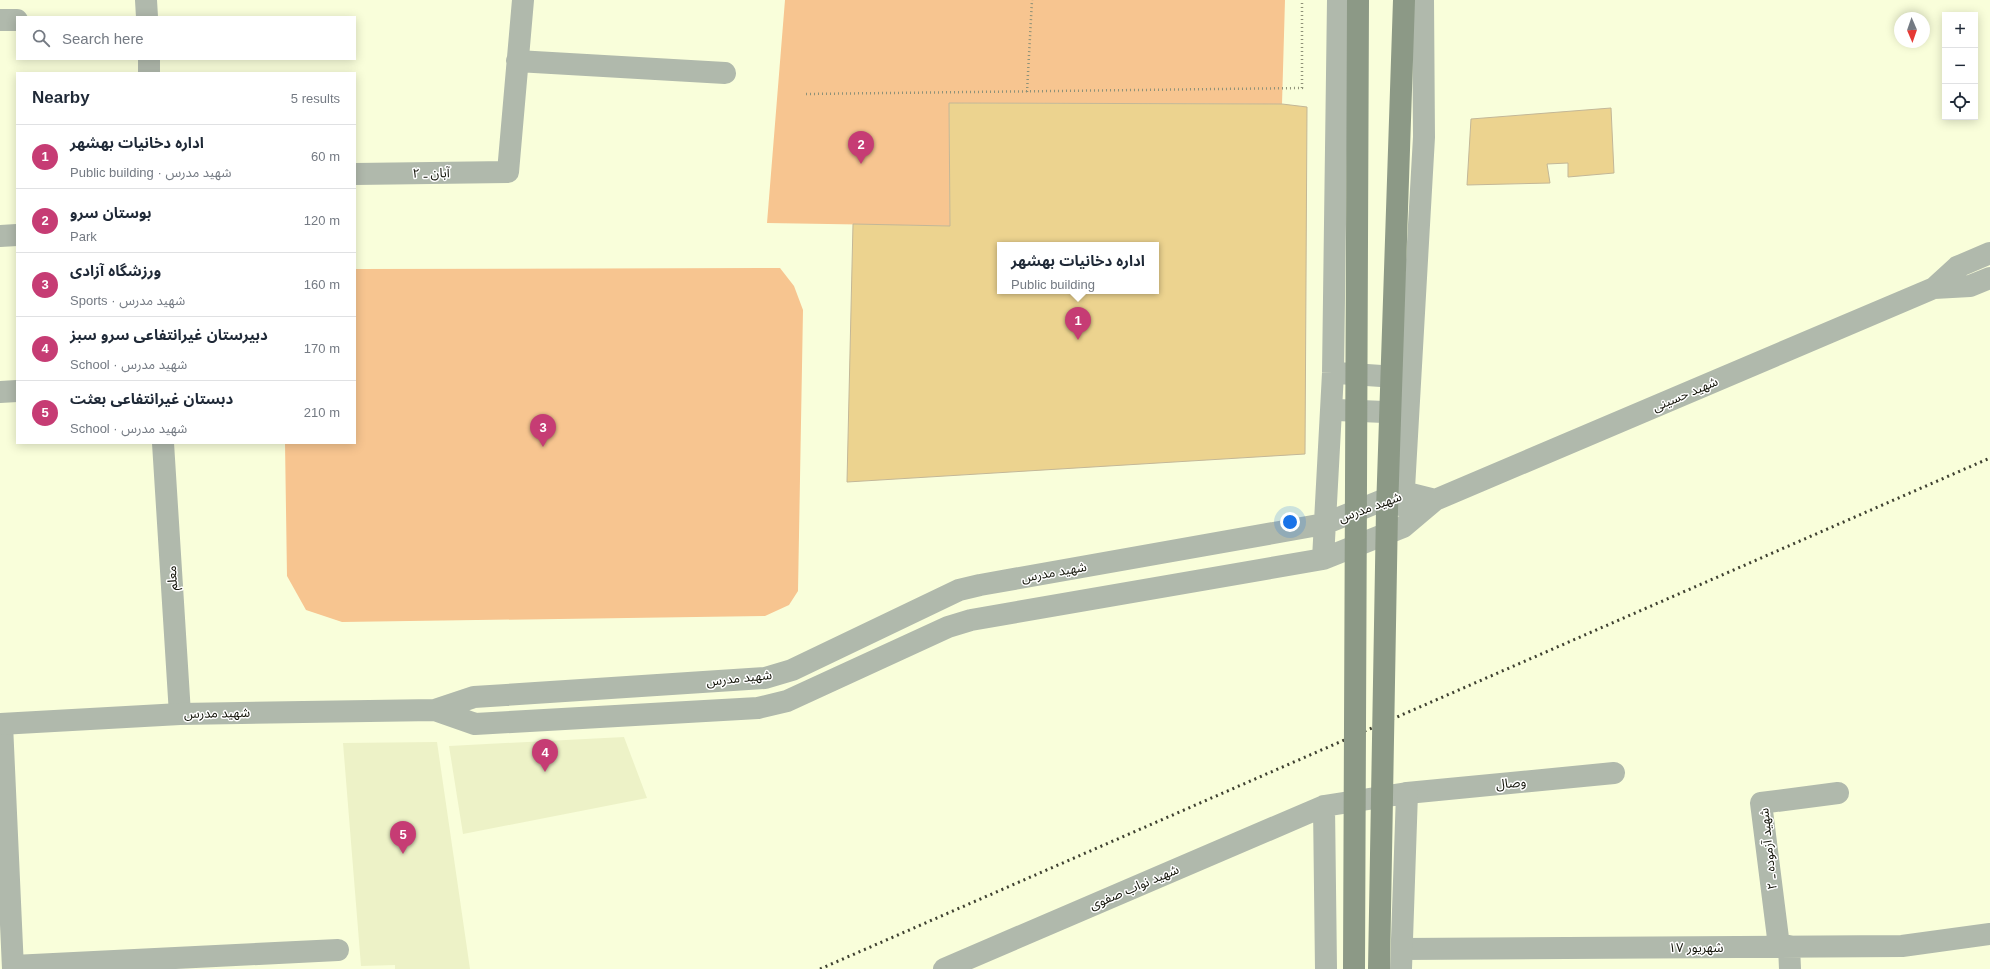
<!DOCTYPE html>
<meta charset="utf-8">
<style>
body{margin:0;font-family:Arial,"Noto Sans Arabic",sans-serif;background:#f2f2f3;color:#1f2937}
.controls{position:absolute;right:12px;top:12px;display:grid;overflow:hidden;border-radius:0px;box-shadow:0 2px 10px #0003}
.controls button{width:36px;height:36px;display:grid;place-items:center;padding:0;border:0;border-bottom:1px solid #e0e1e3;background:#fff;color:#1f2937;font:20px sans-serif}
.compass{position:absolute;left:1894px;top:12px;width:36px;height:36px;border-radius:50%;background:#fff;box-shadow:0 2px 10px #0003;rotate:178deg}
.you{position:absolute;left:1290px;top:522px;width:14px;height:14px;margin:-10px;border:3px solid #fff;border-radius:50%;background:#1a73e8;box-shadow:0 0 0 6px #1a73e833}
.badge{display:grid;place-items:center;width:26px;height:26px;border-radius:50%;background:#c63c74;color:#fff;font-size:13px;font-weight:700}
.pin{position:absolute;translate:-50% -33px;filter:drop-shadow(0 1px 2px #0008)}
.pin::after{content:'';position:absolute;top:21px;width:14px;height:12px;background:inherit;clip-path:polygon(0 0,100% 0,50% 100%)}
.popup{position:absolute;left:997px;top:242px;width:162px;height:52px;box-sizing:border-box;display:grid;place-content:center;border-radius:0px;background:#fff;filter:drop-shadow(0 1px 3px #0005);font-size:13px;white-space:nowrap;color:#747a83}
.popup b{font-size:15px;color:#1f2937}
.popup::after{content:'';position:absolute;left:50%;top:100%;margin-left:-8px;border:8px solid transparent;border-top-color:#fff}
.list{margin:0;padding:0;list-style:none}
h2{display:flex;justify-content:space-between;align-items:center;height:52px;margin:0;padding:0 16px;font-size:17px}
h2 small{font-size:13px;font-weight:400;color:#747a83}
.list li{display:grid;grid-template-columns:26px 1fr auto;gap:12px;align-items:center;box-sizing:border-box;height:64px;padding:0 16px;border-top:1px solid #e0e1e3}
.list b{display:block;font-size:15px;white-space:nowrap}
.list p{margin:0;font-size:13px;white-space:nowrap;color:#747a83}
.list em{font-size:13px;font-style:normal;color:#747a83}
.icon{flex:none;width:22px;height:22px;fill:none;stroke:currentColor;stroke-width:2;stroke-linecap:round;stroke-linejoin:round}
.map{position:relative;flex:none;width:1990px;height:969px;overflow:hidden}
.search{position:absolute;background:#fff;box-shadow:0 2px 10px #0003;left:16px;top:16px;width:340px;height:44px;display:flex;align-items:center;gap:10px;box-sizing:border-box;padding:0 14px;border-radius:0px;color:#747a83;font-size:15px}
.panel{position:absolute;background:#fff;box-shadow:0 2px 10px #0003;left:16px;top:72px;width:340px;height:372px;border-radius:0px}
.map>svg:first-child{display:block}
</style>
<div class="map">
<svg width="1990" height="969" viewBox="0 0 1990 969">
<rect width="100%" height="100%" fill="#f9feda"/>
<path fill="#edf2c7" d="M624,737L647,798L463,834L449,746Z
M437,742L470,969H395V965L361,966L343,743Z"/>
<path fill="#f7c590" d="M785,0H1285L1282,104L949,103L950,226L767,223Z
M780,268L794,286L803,310L798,591L789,605L765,616L342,622L306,610L287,576L285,443H355V269Z"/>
<path fill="#ecd38f" stroke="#c3b797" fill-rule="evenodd" d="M949,103L1282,104L1307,107L1305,454L847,482L853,224L950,226ZM1000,245H1156V291H1000Z
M1611,108L1614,173L1568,177V163L1547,164L1550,183L1467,185L1471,119Z"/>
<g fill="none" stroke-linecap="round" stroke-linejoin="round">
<path stroke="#8e9178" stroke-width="2.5" stroke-dasharray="1 3" stroke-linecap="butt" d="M1027,92L1032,0
M806,94L1302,88V0"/>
<path stroke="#b0b9ac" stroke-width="22" d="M146,0L147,17
M0,20H17
M149,59V73
M517,61L725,73
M355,174L508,172L523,0
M0,236L17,235
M0,392L17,391
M163,443L180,714
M2,724L13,969
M1407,793L1614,773
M1779,946L1761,803L1838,793
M1789,946L1790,969
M1402,949L1902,946L1990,934
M13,966L338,950"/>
<path stroke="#b0b9ac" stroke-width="22" d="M1934,288L1957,267L1990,253
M1338,373L1410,378
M1337,410L1408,413
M1403,506L1424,137L1423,0
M1323,559L1333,373L1338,0
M435,710L475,724L758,708L787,701L948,627L971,620L1323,559L1403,527L1435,500L1934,288L1970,286L1990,278
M0,724L180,714L435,710L474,697L765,678L792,670L959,590L980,585L1324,524L1403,492L1435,500
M1324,806L1326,969
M944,969L1324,806L1407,793L1401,969"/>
<path stroke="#3f4131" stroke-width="3" stroke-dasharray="2 4" stroke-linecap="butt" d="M820,969L1990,458"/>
<path stroke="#8c9986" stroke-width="22" d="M1354,969L1358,0
M1379,969L1387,510L1404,0"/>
</g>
<g text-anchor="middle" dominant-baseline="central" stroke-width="3" stroke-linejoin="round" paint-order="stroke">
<g font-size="13" fill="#111207" stroke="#fff">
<text transform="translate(431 173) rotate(-1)">آبان ـ ۲</text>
<text transform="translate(1685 394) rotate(-23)">شهید حسینی</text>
<text transform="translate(1370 507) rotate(-20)">شهید مدرس</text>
<text transform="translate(1054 572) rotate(-10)">شهید مدرس</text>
<text transform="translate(172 578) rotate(-93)">معلم</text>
<text transform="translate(739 678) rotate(-6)">شهید مدرس</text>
<text transform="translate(217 713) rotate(-1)">شهید مدرس</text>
<text transform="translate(1511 783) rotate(-6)">وصال</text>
<text transform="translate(1768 849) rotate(-96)">شهید آزموده ـ ۲</text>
<text transform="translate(1134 887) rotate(-23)">شهید نواب صفوی</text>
<text x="1696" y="947">۱۷ شهریور</text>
</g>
</g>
</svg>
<div class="controls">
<button>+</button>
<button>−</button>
<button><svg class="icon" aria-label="locate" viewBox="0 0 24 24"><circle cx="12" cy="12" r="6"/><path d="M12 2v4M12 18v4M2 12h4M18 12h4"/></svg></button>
</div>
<svg class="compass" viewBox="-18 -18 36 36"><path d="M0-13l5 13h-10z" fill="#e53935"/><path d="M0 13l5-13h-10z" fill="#747a83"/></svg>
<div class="you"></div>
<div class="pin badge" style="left:1078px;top:340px">1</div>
<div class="popup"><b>اداره دخانیات بهشهر</b>Public building</div>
<div class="pin badge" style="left:861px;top:164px">2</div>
<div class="pin badge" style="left:543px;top:447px">3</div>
<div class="pin badge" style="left:545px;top:772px">4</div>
<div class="pin badge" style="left:403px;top:854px">5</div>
<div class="search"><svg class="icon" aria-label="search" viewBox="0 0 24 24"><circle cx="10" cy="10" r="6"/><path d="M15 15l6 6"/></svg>Search here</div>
<section class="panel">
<h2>Nearby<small>5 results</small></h2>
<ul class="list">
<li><span class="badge">1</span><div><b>اداره دخانیات بهشهر</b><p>Public building · شهید مدرس</p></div><em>60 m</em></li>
<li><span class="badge">2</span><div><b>بوستان سرو</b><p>Park</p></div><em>120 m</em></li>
<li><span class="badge">3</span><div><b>ورزشگاه آزادی</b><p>Sports · شهید مدرس</p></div><em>160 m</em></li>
<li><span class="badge">4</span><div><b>دبیرستان غیرانتفاعی سرو سبز</b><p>School · شهید مدرس</p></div><em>170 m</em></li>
<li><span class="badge">5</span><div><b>دبستان غیرانتفاعی بعثت</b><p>School · شهید مدرس</p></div><em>210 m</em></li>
</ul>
</section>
</div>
